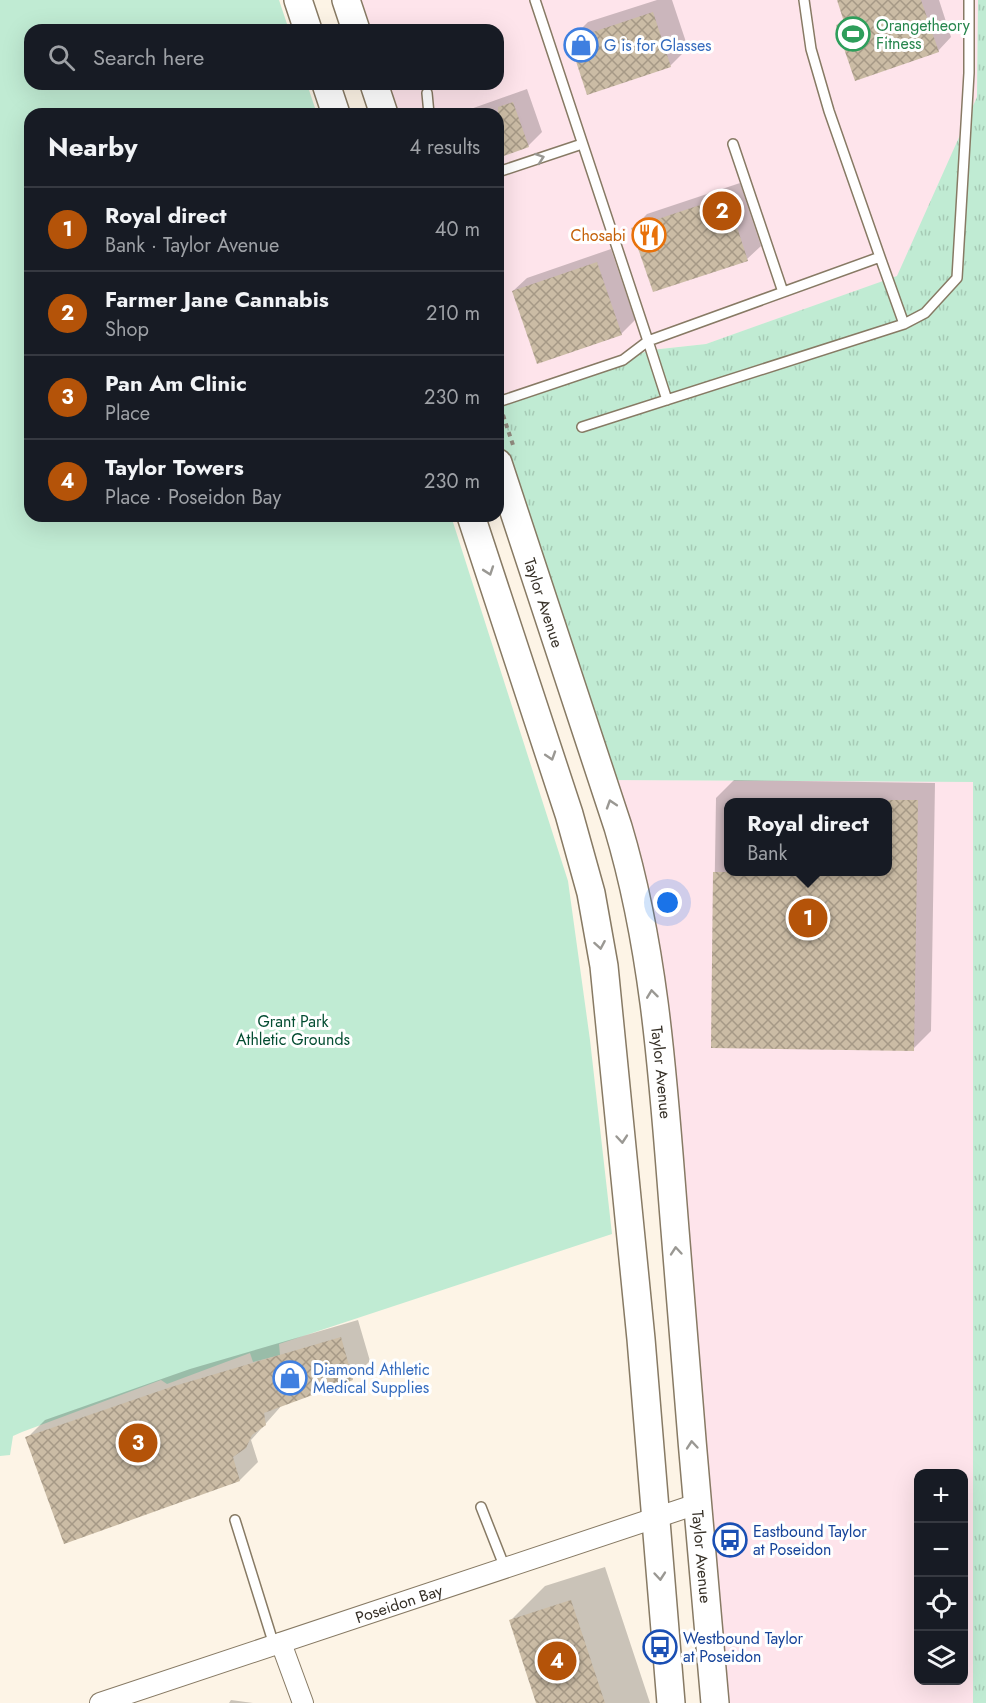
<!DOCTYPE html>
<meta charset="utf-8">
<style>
body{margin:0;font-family:Jost,sans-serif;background:#20242c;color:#f1f3f6}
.controls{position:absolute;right:18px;bottom:18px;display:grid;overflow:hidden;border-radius:12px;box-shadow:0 6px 24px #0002}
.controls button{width:54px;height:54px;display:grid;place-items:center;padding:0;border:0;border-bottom:2px solid #363941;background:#171b24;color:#f1f3f6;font:30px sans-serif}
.you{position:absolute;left:668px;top:903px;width:21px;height:21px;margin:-15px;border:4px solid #fff;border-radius:50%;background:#1a73e8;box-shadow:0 0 0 9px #1a73e833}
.badge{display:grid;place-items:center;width:39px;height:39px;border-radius:50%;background:#b45309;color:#fff;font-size:20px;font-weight:700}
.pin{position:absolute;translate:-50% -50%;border:3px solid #fff;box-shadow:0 2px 6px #0006}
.popup{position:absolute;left:724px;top:798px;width:168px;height:78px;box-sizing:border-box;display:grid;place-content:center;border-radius:12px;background:#171b24;filter:drop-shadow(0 2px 4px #0005);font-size:20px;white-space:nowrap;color:#9ea1a6}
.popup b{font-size:22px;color:#f1f3f6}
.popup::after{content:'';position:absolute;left:50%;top:100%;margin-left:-12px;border:12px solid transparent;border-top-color:#171b24}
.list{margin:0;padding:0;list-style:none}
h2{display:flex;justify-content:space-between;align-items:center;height:78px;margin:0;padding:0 24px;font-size:26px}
h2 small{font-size:20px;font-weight:400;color:#9ea1a6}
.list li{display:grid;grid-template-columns:39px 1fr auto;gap:18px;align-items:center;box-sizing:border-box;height:84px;padding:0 24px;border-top:2px solid #363941}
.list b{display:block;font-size:22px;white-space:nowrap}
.list p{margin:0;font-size:20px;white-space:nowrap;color:#9ea1a6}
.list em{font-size:20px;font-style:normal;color:#9ea1a6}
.icon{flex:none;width:33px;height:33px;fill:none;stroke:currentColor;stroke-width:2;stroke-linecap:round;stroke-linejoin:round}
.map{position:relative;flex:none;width:986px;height:1703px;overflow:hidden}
.search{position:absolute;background:#171b24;box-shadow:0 6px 24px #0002;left:24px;top:24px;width:480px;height:66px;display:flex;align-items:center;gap:15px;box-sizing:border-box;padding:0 21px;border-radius:18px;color:#9ea1a6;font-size:22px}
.panel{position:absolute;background:#171b24;box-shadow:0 6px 24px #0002;left:24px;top:108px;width:480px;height:414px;border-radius:18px}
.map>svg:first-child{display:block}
</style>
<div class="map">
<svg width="986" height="1703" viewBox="0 0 986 1703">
<defs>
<pattern id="grass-tufts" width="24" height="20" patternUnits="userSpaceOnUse" patternTransform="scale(1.5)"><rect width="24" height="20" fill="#c0ebd3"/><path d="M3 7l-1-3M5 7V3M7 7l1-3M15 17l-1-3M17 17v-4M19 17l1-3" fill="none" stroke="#a6cab5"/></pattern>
<pattern id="building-cross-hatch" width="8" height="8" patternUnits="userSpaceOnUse" patternTransform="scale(1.5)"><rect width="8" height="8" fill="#cbbca5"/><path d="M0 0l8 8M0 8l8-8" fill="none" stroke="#a69986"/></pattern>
</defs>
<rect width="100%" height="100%" fill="#fdf4e6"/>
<path fill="#fee4eb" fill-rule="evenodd" d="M346,0H978L977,97L898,276L706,344L651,350L498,402V114H384L374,84H498V30H356Z
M603,780L973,781V1703H715L668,1152ZM728,802H888V872H728ZM918,1474H964V1680H918Z"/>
<path fill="url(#grass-tufts)" d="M978,0H986V1703H973V782L603,780L498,463V399L651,350L706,344L897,276L977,97Z"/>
<path fill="#c0ebd3" d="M0,0H279L289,30H30V84H307L317,114H30V516H451L568,881L590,1040L612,1234L279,1344L280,1355L253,1362L250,1353L167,1384L161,1380L22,1432L13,1436L10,1455L0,1456Z"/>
<path fill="#0003" fill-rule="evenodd" d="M657,0H672L688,48L670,66L570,40L588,22Z
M839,0H939L951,37L938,51L837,25L845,18Z
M527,89L542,132L528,146L498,157V114H461L465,111Z
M740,183L761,246L747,259L633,228L647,214Z
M611,249L635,320L621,334L513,291L527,278Z
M734,780L935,783L931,1031L913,1049L712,1046L716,798ZM728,802H888V872H728Z
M358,1320L370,1361L352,1379L283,1404L251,1440L258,1462L240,1480L27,1438L45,1420L190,1369Z
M605,1567L650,1703H538L511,1620L545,1586Z
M231,1700L253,1703H229Z"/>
<path fill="url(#building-cross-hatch)" d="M837,0H921L939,52L855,81L836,25L844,22Z
M653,12L671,67L587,95L569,40Z
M513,102L529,147L498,158V107Z
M727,196L748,261L653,292L631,228Z
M597,262L622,335L537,364L512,291Z
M888,800H918L914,1051L711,1048L713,872H888Z
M341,1337L353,1380L264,1413L266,1425L252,1435L246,1448L233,1457L240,1481L64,1544L25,1437L171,1387Z
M571,1600L605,1703H536L509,1620Z"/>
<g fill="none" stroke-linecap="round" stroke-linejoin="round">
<defs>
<path id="service" d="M427,93L429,114
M733,144L783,292
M498,172L582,144
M880,257L904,324
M667,400L648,341L880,257L829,111L811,49L804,0
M498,402L623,360L648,341L535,0
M582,427L904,324L925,313L957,278L969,73V0
M481,1507L505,1568
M235,1520L274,1645"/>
<g id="minor">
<path d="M281,1643L303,1703"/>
<path id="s1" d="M100,1703L697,1504"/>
</g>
<g id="secondary">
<path d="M298,0L308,30"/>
<path d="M346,0L356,30"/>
<path d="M326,84L336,114"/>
<path d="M374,84L384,114"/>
<path id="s2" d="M498,463L618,827C657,957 664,1095 675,1230C687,1388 701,1545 715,1703"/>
<path d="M471,516L569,814L591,893L604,966L641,1339L671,1703"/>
</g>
</defs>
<use href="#service" stroke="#877a64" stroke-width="12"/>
<use href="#minor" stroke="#877a64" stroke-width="22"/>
<use href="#secondary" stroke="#877a64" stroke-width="30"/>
<path stroke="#918a7e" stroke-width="4" stroke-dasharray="4.5 4.5" stroke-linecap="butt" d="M503,415L513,445"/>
<use href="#service" stroke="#fff" stroke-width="9"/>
<use href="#minor" stroke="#fff" stroke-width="20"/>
<use href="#secondary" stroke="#fff" stroke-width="27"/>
</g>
<defs><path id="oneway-chevron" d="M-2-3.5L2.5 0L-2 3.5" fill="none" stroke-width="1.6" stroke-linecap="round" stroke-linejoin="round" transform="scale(1.5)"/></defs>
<g stroke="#9a9893">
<use href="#oneway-chevron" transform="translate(540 158) rotate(-19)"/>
<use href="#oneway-chevron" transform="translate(489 571) rotate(71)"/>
<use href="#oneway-chevron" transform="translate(551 756) rotate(72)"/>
<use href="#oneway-chevron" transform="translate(611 804) rotate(-108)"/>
<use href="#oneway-chevron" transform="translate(600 945) rotate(80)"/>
<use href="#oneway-chevron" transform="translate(652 994) rotate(-97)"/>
<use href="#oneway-chevron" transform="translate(622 1139) rotate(85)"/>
<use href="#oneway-chevron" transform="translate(676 1251) rotate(-95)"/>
<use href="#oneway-chevron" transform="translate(692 1445) rotate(-95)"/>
<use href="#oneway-chevron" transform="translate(660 1576) rotate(85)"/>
</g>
<defs>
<symbol id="stadium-ring" viewBox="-11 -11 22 22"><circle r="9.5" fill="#fff" stroke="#2e9e5b" stroke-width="1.5"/><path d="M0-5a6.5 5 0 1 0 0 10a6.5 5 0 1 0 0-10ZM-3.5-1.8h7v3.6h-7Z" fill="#2e9e5b"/></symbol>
<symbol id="shop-ring" viewBox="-11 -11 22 22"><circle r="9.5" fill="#fff" stroke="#3f7fe0" stroke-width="1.5"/><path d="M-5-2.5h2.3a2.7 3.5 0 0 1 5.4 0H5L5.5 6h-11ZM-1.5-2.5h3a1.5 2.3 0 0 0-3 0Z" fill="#3f7fe0"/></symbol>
<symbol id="restaurant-ring" viewBox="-11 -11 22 22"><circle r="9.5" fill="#fff" stroke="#e8710a" stroke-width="1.5"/><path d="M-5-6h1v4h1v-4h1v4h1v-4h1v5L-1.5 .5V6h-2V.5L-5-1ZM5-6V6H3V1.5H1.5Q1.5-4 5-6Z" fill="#e8710a"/></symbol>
<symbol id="bus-ring" viewBox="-11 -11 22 22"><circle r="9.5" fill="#fff" stroke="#1a4fb4" stroke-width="1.5"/><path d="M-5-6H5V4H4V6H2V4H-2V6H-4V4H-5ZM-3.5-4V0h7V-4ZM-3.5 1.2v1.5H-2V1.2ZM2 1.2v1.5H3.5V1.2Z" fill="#1a4fb4"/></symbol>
</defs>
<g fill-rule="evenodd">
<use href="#stadium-ring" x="834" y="15" width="38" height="38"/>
<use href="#shop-ring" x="562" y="26" width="38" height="38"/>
<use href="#restaurant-ring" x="630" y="216" width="38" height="38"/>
<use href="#shop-ring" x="271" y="1359" width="38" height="38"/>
<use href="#bus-ring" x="711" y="1521" width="38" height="38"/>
<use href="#bus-ring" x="641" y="1628" width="38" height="38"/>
</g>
<g text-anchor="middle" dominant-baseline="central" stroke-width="6" stroke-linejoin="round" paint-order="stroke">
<g font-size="16" fill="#27864d" stroke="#fff" text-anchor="start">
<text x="876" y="25">Orangetheory<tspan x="876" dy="18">Fitness</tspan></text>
</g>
<g font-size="16" fill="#366cbe" stroke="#fff" text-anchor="start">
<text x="604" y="45">G is for Glasses</text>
<text x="313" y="1369">Diamond Athletic<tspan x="313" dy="18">Medical Supplies</tspan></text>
</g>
<g font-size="16" fill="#c56008" stroke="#fff" text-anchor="end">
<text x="626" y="235">Chosabi</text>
</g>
<g font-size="16" fill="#363027" stroke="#fff">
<text stroke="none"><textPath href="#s2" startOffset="147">Taylor Avenue</textPath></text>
<text stroke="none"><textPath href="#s2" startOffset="633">Taylor Avenue</textPath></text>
<text stroke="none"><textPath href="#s2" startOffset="1119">Taylor Avenue</textPath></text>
<text stroke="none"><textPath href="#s1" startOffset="315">Poseidon Bay</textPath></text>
</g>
<g font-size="16" fill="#044d32" stroke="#fff">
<text x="293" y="1021">Grant Park<tspan x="293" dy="18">Athletic Grounds</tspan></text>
</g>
<g font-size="16" fill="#164399" stroke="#fff" text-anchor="start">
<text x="753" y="1531">Eastbound Taylor<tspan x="753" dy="18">at Poseidon</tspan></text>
<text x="683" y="1638">Westbound Taylor<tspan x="683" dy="18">at Poseidon</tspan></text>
</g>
</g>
</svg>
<div class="controls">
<button>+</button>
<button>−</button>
<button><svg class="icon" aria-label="locate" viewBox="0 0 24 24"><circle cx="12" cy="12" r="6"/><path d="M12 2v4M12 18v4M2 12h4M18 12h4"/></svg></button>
<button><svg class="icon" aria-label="layers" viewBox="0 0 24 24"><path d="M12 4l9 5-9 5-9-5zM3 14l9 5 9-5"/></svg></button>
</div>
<div class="you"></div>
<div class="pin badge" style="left:808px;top:918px">1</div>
<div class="popup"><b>Royal direct</b>Bank</div>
<div class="pin badge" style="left:722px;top:211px">2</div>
<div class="pin badge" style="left:138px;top:1443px">3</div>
<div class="pin badge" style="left:557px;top:1661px">4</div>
<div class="search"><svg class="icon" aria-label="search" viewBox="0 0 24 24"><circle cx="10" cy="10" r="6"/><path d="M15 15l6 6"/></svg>Search here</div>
<section class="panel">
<h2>Nearby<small>4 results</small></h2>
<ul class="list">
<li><span class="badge">1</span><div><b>Royal direct</b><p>Bank · Taylor Avenue</p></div><em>40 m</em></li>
<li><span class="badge">2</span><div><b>Farmer Jane Cannabis</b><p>Shop</p></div><em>210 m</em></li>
<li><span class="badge">3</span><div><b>Pan Am Clinic</b><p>Place</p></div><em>230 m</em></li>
<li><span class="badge">4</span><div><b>Taylor Towers</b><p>Place · Poseidon Bay</p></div><em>230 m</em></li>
</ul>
</section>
</div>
